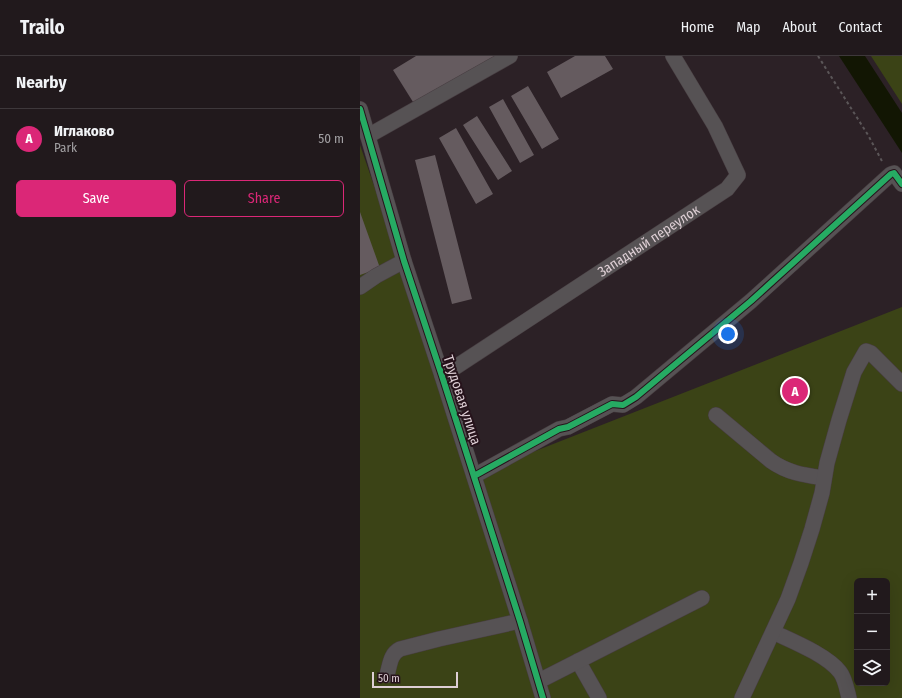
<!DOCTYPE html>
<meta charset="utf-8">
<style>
body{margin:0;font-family:"Fira Sans Condensed",sans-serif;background:#2d2629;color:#f1f3f6}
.controls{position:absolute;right:12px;bottom:12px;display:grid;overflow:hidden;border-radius:6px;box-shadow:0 4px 16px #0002}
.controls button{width:36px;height:36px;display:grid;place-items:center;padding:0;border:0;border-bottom:1px solid #3e383b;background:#21191c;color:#f1f3f6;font:20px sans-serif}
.scale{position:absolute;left:12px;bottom:10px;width:86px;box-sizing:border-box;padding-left:4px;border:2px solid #decfd5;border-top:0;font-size:11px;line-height:14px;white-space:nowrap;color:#decfd5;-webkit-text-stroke:3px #26131b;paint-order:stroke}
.you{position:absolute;left:368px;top:278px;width:14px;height:14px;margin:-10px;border:3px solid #fff;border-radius:50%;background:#1a73e8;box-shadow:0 0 0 6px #1a73e833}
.badge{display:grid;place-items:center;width:26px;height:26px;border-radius:50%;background:#db2777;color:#fff;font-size:13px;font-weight:700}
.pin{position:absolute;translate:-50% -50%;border:2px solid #fff;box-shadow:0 1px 4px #0006}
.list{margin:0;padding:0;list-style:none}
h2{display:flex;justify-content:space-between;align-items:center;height:52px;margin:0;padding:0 16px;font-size:17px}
h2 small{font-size:13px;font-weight:400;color:#a2a0a3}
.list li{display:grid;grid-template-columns:26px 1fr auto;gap:12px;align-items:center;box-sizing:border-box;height:60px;padding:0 16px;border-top:1px solid #3e383b}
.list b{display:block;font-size:15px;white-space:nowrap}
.list p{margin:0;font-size:13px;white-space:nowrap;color:#a2a0a3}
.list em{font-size:13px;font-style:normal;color:#a2a0a3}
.actions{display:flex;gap:8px;padding:12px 16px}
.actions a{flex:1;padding:9px 0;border:1px solid #db2777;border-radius:6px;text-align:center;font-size:14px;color:#db2777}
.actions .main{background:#db2777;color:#fff}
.icon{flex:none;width:22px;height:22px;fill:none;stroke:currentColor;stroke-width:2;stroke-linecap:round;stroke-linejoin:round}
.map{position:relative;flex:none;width:542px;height:642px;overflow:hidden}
header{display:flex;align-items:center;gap:24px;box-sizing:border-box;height:56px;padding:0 20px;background:#21191c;border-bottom:1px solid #3e383b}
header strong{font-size:19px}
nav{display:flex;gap:22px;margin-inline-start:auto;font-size:14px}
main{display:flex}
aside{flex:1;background:#21191c}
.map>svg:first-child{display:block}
</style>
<header>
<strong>Trailo</strong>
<nav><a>Home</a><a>Map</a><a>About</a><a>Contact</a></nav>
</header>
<main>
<aside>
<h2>Nearby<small></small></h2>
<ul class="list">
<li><span class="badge">A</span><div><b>Иглаково</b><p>Park</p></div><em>50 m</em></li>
</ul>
<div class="actions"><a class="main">Save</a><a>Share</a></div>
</aside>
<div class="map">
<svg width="542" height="642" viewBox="0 0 542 642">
<rect width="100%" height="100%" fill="#2c2126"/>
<path fill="#3b4316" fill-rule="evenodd" d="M511,0H542V48Z
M0,89L114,419L542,251V642H0ZM497,525H527V627H497Z"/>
<path fill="#121603" d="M479,0H505L542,57V97Z"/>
<path fill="#655b5f" d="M56,0H144L58,54L33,14Z
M215,0H245L253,13L201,42L187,16Z
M168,30L199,83L182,93L151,40Z
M143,43L174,99L160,107L129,51Z
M117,60L152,115L138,124L103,69Z
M96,72L133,138L116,148L79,82Z
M75,99L112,243L92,248L55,104Z
M0,156L20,212L0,219Z"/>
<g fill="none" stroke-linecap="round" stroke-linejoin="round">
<defs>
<g id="minor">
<path d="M0,53L44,205L82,320L160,565L183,642"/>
<path d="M8,80L150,0"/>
<path d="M0,231L16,220L44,205"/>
<path id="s1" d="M82,320L367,133L378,119L355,70L313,0"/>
<path d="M356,359L411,405C428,417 444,419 464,422"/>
<path d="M114,420L199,373L208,371L252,348L263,349L276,341L391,245L531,118L534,117L542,128"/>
<path d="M413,576C432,585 467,599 480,616C485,622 487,634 489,642"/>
<path d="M218,605L239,642"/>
<path d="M27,619C30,609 30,598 40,593L79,583L160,565"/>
<path d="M179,625L342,542"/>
<path d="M382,642L428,543L441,507L452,473L462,437L467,407L479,364L494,316L506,295L511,297L542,328"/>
</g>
</defs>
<use href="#minor" stroke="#483e42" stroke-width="16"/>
<path stroke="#5b5658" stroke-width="2" stroke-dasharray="3 3" stroke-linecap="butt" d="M458,0L508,79L523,107"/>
<use href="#minor" stroke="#565254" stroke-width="15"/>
<defs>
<path id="cycleway" d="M0,53L44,205L82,320L160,565L183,642
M114,420L199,373L208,371L252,348L263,349L276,341L391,245L531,118L534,117L542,128"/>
</defs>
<use href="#cycleway" stroke="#26131b" stroke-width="8"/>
<use href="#cycleway" stroke="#26ab63" stroke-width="6"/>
</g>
<g text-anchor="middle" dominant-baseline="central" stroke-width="4" stroke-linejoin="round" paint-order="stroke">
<g font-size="14" fill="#decfd5" stroke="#26131b">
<text stroke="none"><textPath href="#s1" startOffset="247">Западный переулок</textPath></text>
<text transform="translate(102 344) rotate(72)">Трудовая улица</text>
</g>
</g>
</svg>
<div class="controls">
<button>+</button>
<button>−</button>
<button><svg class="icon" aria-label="layers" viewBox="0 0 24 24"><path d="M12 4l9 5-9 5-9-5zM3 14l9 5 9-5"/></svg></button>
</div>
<div class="scale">50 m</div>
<div class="you"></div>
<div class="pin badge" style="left:435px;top:335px">A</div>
</div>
</main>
